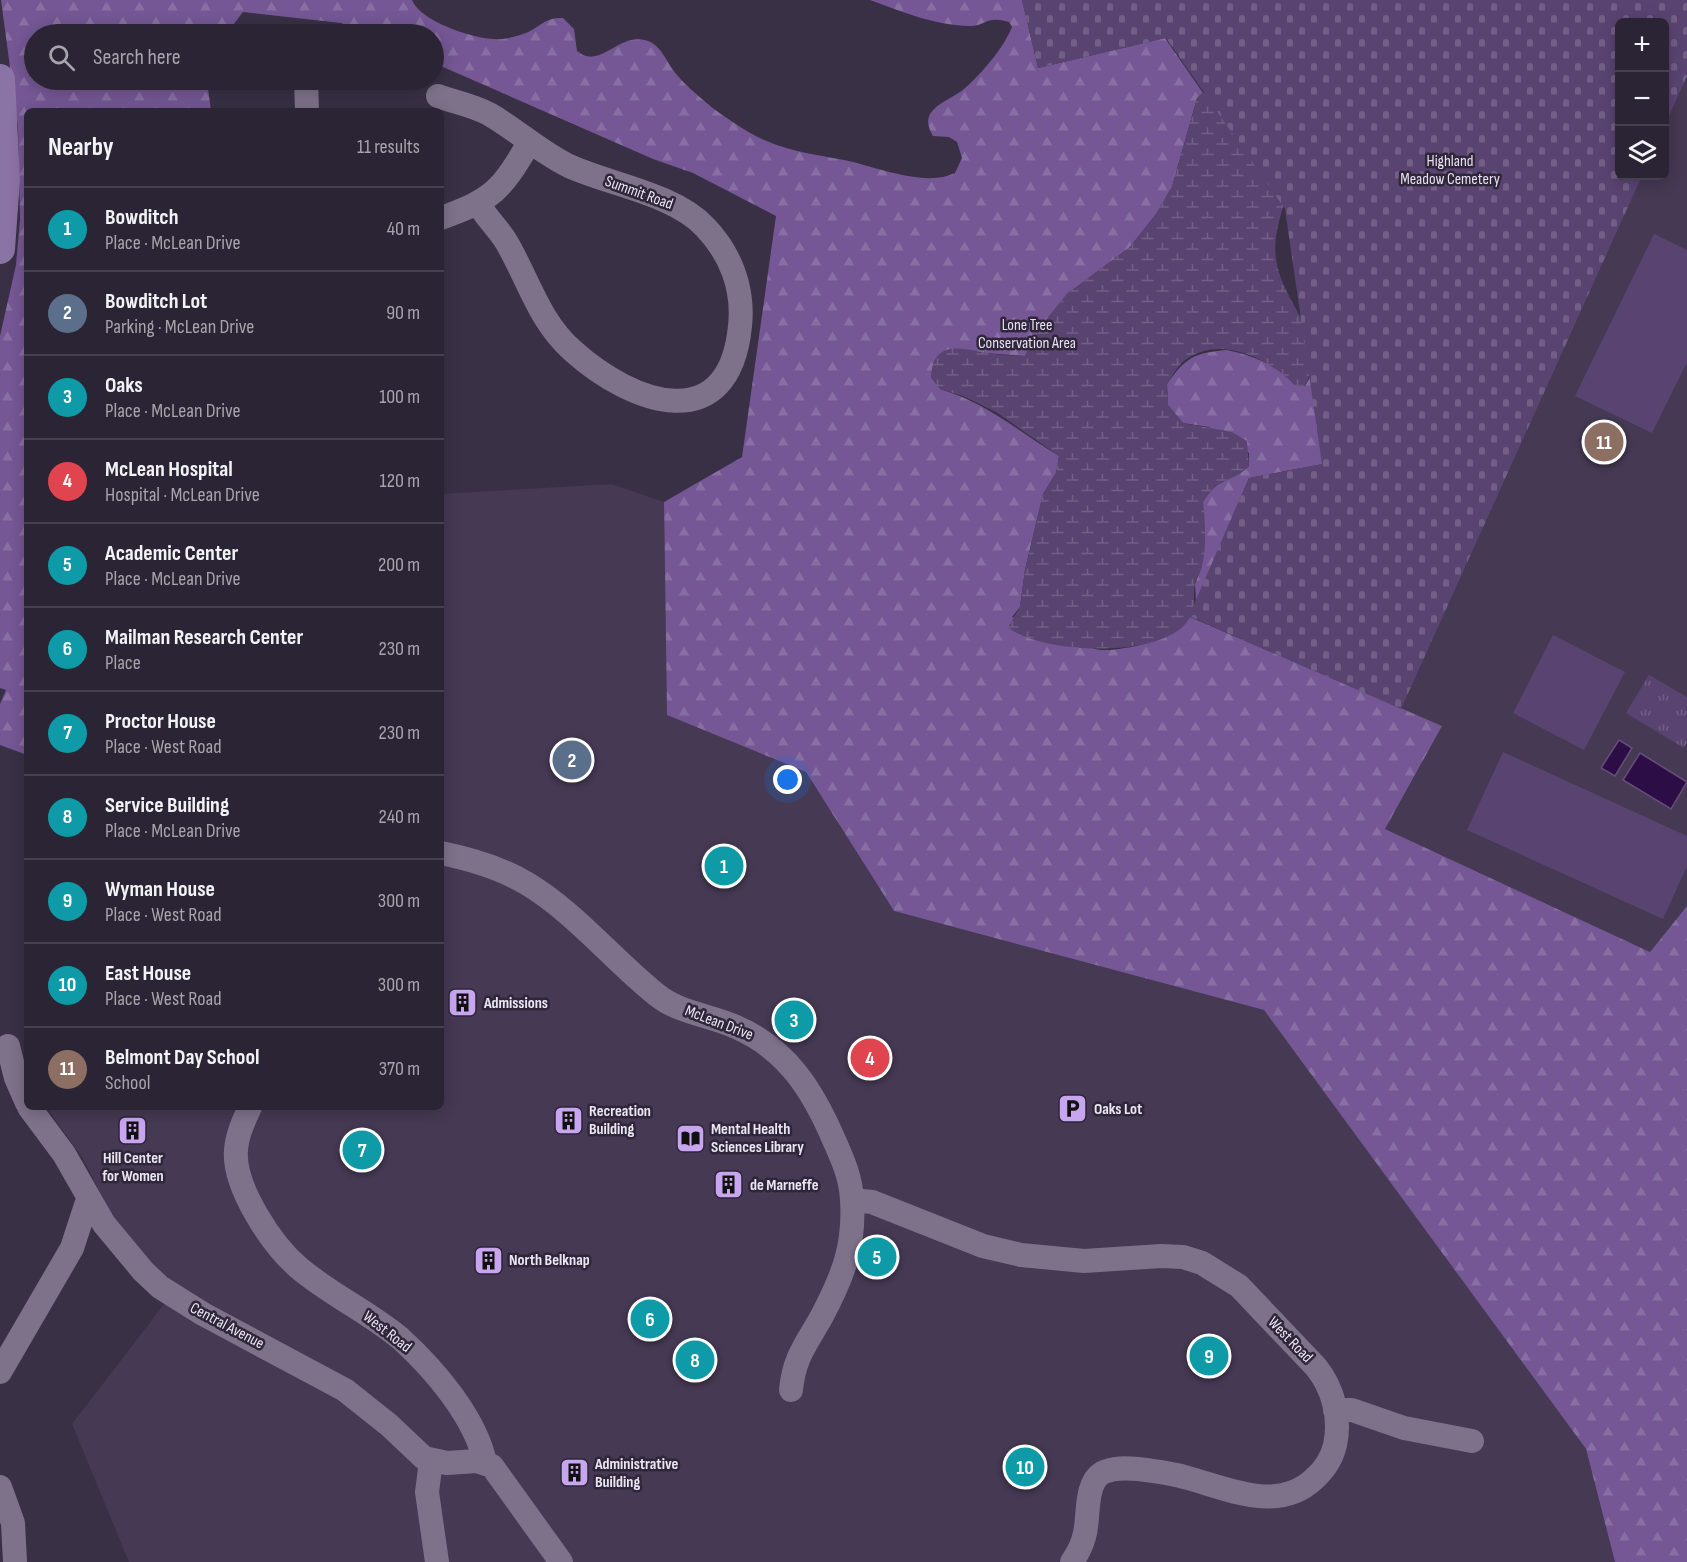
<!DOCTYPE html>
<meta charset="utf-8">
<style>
body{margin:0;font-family:"Sofia Sans Condensed",sans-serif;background:#373040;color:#f1f3f6}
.controls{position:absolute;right:18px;top:18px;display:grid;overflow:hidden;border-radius:9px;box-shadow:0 3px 15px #0003}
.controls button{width:54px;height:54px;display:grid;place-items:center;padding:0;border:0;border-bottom:2px solid #47414f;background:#2b2434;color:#f1f3f6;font:30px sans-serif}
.you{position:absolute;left:788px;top:780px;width:21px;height:21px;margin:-15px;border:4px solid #fff;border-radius:50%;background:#1a73e8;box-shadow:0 0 0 9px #1a73e833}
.badge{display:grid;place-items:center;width:39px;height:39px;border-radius:50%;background:#c7a6ef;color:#fff;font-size:20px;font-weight:700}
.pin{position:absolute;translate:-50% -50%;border:3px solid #fff;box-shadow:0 2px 6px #0006}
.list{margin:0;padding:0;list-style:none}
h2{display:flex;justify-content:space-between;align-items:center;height:78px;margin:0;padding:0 24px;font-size:26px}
h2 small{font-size:20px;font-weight:400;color:#a6a4ac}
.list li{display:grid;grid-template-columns:39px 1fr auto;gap:18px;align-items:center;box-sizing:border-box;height:84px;padding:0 24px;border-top:2px solid #47414f}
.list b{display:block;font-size:22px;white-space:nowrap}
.list p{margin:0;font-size:20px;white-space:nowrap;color:#a6a4ac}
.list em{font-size:20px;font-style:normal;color:#a6a4ac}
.icon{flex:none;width:33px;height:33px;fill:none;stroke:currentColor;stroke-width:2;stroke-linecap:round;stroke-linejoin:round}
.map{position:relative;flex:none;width:1687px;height:1562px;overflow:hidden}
.search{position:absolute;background:#2b2434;box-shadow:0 3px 15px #0003;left:24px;top:24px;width:420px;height:66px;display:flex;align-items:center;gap:15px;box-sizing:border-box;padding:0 21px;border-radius:33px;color:#a6a4ac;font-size:22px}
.panel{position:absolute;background:#2b2434;box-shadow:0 3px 15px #0003;left:24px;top:108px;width:420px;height:1002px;border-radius:9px}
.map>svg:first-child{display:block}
</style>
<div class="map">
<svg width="1687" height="1562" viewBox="0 0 1687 1562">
<defs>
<pattern id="grass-tufts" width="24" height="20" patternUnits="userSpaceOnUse" patternTransform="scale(1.5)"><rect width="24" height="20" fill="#594471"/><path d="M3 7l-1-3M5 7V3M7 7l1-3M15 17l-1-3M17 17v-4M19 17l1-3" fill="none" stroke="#715f86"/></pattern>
<pattern id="forest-firs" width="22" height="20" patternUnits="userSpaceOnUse" patternTransform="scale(1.5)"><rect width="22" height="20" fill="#745794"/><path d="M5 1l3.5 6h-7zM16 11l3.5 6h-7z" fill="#886fa3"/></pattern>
<pattern id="wetland-marsh" width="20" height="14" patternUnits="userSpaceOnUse" patternTransform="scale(1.5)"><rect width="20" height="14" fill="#594471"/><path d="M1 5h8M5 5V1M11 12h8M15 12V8" fill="none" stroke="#715f86"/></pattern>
<pattern id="cemetery-stones" width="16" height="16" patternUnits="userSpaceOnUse" patternTransform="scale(1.5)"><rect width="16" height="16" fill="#594471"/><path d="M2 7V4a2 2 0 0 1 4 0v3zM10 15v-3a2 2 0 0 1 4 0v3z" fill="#715f86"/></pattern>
</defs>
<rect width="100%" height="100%" fill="#393045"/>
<path fill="#453953" d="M1687,76V906L1650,952L1385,829L1442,726L1401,709L1642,176H1664L1665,125Z
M612,484L664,502L667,715L806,772L894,911L1264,1010L1586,1449L1615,1562H129L72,1424L178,1286L144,1258L121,1233L82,1157L46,1107H441V494Z"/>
<path fill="url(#grass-tufts)" d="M1649,675L1687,697V743L1684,748L1626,713Z"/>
<path fill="url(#forest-firs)" d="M1,0H412C420,22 480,42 503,39C510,38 523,35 530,31C543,24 547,17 563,18L574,29L577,51C601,71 618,31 648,41C662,46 668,65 677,75C687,87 702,99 714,109C731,121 749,134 769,142C793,152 818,155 844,160C874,166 925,188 955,173L962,158L957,142L949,137L933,136C929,129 926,122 930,114C938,102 953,98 964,89C982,73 1003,49 1012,27L1009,22C984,15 986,27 969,26C934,25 903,12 870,0H1022L1038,68L1165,38L1203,93L1197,98L1172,187L1156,214L1130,247L1067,294L1042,325L1025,356L985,353L940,389C987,403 1018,431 1059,456L1056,473L1043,494L1025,570L1020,607L1012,617C1031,624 1084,648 1101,650C1126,651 1177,639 1190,617L1442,726L1385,829L1650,952L1687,906V1562H1615L1586,1449L1264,1010L894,911L806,772L667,715L664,502L742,457L776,216L693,173L653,159L434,63V34H368L341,23L243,12L226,34H34V80H207L211,111H27V755L0,745V704L6,690L0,688V336L16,265L20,219L18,127Z
M1227,350C1255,356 1276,365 1295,385L1305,386L1310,377L1323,464L1249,478L1196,601L1195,584L1202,566L1203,502C1217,477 1233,482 1249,466V453L1209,427L1183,423L1168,405L1167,384C1186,357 1194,353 1227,350Z"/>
<path fill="url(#wetland-marsh)" d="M1206,91L1287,195C1280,217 1273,237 1276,259C1282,305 1331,337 1305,386L1295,385C1270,360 1223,335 1188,358C1179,363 1172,376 1167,384L1168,405L1183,423L1232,432L1247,441L1249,466C1233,483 1217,476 1203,502C1205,521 1207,547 1202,566C1201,572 1197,577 1195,583C1192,599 1198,607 1187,622C1160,659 1039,654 1008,627L1020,607L1025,570L1043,494L1056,473L1059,456L996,412L963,396L940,389L931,378C932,339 962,348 987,353C1000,355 1012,356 1025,356L1042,325L1067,294L1130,247L1156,214L1172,187L1197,98Z"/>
<path fill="url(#cemetery-stones)" d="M1022,0H1687V76L1665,125L1664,22H1620V176H1642L1401,709L1189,616L1249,478L1322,464L1285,209L1166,38L1038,68Z"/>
<path fill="#594471" d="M1654,234L1687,250V362L1652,433L1575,396Z
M1553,635L1625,672L1584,750L1513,713Z
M1503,752L1687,836V866L1663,919L1467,830Z"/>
<path fill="#2c0d46" stroke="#654e7a" stroke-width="1.5" d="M1619,740L1632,748L1615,776L1601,768Z
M1640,753L1687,782L1671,809L1623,780Z"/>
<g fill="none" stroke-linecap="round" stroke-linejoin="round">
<path stroke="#7d728a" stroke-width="24" d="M306,80L307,111
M438,96C454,102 474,106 489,114C517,130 540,152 569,166C611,185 674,194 705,227C731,254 744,289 740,326C729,439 632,404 573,351C539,321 529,281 507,243C499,229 486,218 478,203
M441,218C494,199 501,190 529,143
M441,853C470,859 501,868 526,883C575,912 613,960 657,995C679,1013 710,1015 736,1027C787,1049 813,1091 834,1140C843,1160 851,1178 852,1200C855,1246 843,1276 822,1316C807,1343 794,1357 791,1390
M8,1046L16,1078L27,1103
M29,1107L64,1154L104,1224L143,1271L160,1287L203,1314L345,1390L389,1425L424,1458L447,1463L477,1461L492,1466L561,1562
M250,1107C244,1120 237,1135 236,1150C233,1187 272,1245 299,1268C331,1295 369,1312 401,1339C435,1370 475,1417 485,1462
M852,1200L872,1202L983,1246L1021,1255L1084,1261L1161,1256L1183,1257L1202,1263L1239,1286L1316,1367C1333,1388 1341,1418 1335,1445C1332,1458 1324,1470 1314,1479C1278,1513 1228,1489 1188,1478C1172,1473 1155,1471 1138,1469C1127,1468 1113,1467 1102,1473C1085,1483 1089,1516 1085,1533C1083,1543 1078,1553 1072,1562
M0,1372L72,1248L88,1199
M1335,1410H1352L1404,1428L1472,1441
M431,1461L427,1492L437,1562
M0,1487L13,1523L15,1562"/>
<path stroke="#8a73a5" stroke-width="30" d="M0,79L5,180L0,249"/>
</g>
<defs>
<symbol id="building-square" viewBox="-11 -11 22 22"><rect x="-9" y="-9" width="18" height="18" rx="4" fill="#c7a6ef" stroke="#2f263a"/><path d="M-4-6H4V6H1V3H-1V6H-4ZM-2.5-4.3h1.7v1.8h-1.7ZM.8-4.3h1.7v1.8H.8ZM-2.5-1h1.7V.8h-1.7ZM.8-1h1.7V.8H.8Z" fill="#111"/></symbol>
<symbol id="parking-square" viewBox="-11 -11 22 22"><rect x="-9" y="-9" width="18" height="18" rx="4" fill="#c7a6ef" stroke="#2f263a"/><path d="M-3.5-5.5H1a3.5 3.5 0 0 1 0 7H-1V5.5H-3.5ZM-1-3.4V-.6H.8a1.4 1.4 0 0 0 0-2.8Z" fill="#111"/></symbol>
<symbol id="library-square" viewBox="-11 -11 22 22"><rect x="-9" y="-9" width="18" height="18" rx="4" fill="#c7a6ef" stroke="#2f263a"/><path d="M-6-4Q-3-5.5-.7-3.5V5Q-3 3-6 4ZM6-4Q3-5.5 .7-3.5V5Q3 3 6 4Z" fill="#111"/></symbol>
</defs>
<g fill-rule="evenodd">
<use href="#building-square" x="446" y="986" width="33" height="33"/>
<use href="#parking-square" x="1056" y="1092" width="33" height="33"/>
<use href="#building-square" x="552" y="1104" width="33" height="33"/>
<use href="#building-square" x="116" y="1114" width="33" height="33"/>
<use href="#library-square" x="674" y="1122" width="33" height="33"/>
<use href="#building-square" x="712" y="1168" width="33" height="33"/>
<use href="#building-square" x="472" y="1244" width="33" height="33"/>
<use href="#building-square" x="558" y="1456" width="33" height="33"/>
</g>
<g text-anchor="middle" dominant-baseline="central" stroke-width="5" stroke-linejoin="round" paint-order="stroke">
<g font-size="16" fill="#e8e0f2" stroke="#2f263a">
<text x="1450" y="161">Highland<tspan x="1450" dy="18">Meadow Cemetery</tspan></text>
<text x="1027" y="325">Lone Tree<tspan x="1027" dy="18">Conservation Area</tspan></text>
</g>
<g font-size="16" fill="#ebe5f3" stroke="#2f263a">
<text transform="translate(639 193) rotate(20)">Summit Road</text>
<text transform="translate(719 1023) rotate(21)">McLean Drive</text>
<text transform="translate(227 1326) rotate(28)">Central Avenue</text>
<text transform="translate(387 1332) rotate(38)">West Road</text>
<text transform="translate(1290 1340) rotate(46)">West Road</text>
</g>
<g font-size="16" font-weight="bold" fill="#ebe5f3" stroke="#2f263a" text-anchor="start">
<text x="484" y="1003">Admissions</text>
<text x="1094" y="1109">Oaks Lot</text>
<text x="589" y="1111">Recreation<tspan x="589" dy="18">Building</tspan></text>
<text x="711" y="1129">Mental Health<tspan x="711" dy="18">Sciences Library</tspan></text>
<text x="133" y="1158" text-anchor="middle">Hill Center<tspan x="133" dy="18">for Women</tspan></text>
<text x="750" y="1185">de Marneffe</text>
<text x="509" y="1260">North Belknap</text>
<text x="595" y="1464">Administrative<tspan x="595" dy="18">Building</tspan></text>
</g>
</g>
</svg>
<div class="controls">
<button>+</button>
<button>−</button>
<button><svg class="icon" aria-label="layers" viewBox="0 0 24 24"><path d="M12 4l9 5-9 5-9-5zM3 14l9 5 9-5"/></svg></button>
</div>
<div class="you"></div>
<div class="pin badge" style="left:724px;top:866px;background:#0f9aa8">1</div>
<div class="pin badge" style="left:572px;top:760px;background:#5c6f8a">2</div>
<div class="pin badge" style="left:794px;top:1020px;background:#0f9aa8">3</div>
<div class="pin badge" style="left:870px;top:1058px;background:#e0444e">4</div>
<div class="pin badge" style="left:877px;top:1257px;background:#0f9aa8">5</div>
<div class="pin badge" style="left:650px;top:1319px;background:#0f9aa8">6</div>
<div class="pin badge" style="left:362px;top:1150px;background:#0f9aa8">7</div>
<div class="pin badge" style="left:695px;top:1360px;background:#0f9aa8">8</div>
<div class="pin badge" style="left:1209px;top:1356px;background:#0f9aa8">9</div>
<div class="pin badge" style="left:1025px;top:1467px;background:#0f9aa8">10</div>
<div class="pin badge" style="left:1604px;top:442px;background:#8d6e63">11</div>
<div class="search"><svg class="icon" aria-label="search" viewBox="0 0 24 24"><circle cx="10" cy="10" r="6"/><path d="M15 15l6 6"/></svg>Search here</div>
<section class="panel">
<h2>Nearby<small>11 results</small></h2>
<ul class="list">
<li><span class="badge" style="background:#0f9aa8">1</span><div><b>Bowditch</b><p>Place · McLean Drive</p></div><em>40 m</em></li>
<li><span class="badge" style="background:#5c6f8a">2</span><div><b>Bowditch Lot</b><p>Parking · McLean Drive</p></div><em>90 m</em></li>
<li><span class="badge" style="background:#0f9aa8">3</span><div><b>Oaks</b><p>Place · McLean Drive</p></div><em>100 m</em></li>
<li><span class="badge" style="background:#e0444e">4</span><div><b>McLean Hospital</b><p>Hospital · McLean Drive</p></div><em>120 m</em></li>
<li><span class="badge" style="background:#0f9aa8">5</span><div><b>Academic Center</b><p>Place · McLean Drive</p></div><em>200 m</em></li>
<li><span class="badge" style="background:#0f9aa8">6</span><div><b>Mailman Research Center</b><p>Place</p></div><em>230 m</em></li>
<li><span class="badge" style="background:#0f9aa8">7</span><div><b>Proctor House</b><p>Place · West Road</p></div><em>230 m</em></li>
<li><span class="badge" style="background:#0f9aa8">8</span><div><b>Service Building</b><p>Place · McLean Drive</p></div><em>240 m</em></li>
<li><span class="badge" style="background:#0f9aa8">9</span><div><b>Wyman House</b><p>Place · West Road</p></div><em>300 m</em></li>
<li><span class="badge" style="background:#0f9aa8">10</span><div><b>East House</b><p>Place · West Road</p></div><em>300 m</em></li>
<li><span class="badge" style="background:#8d6e63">11</span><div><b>Belmont Day School</b><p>School</p></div><em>370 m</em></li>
</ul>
</section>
</div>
